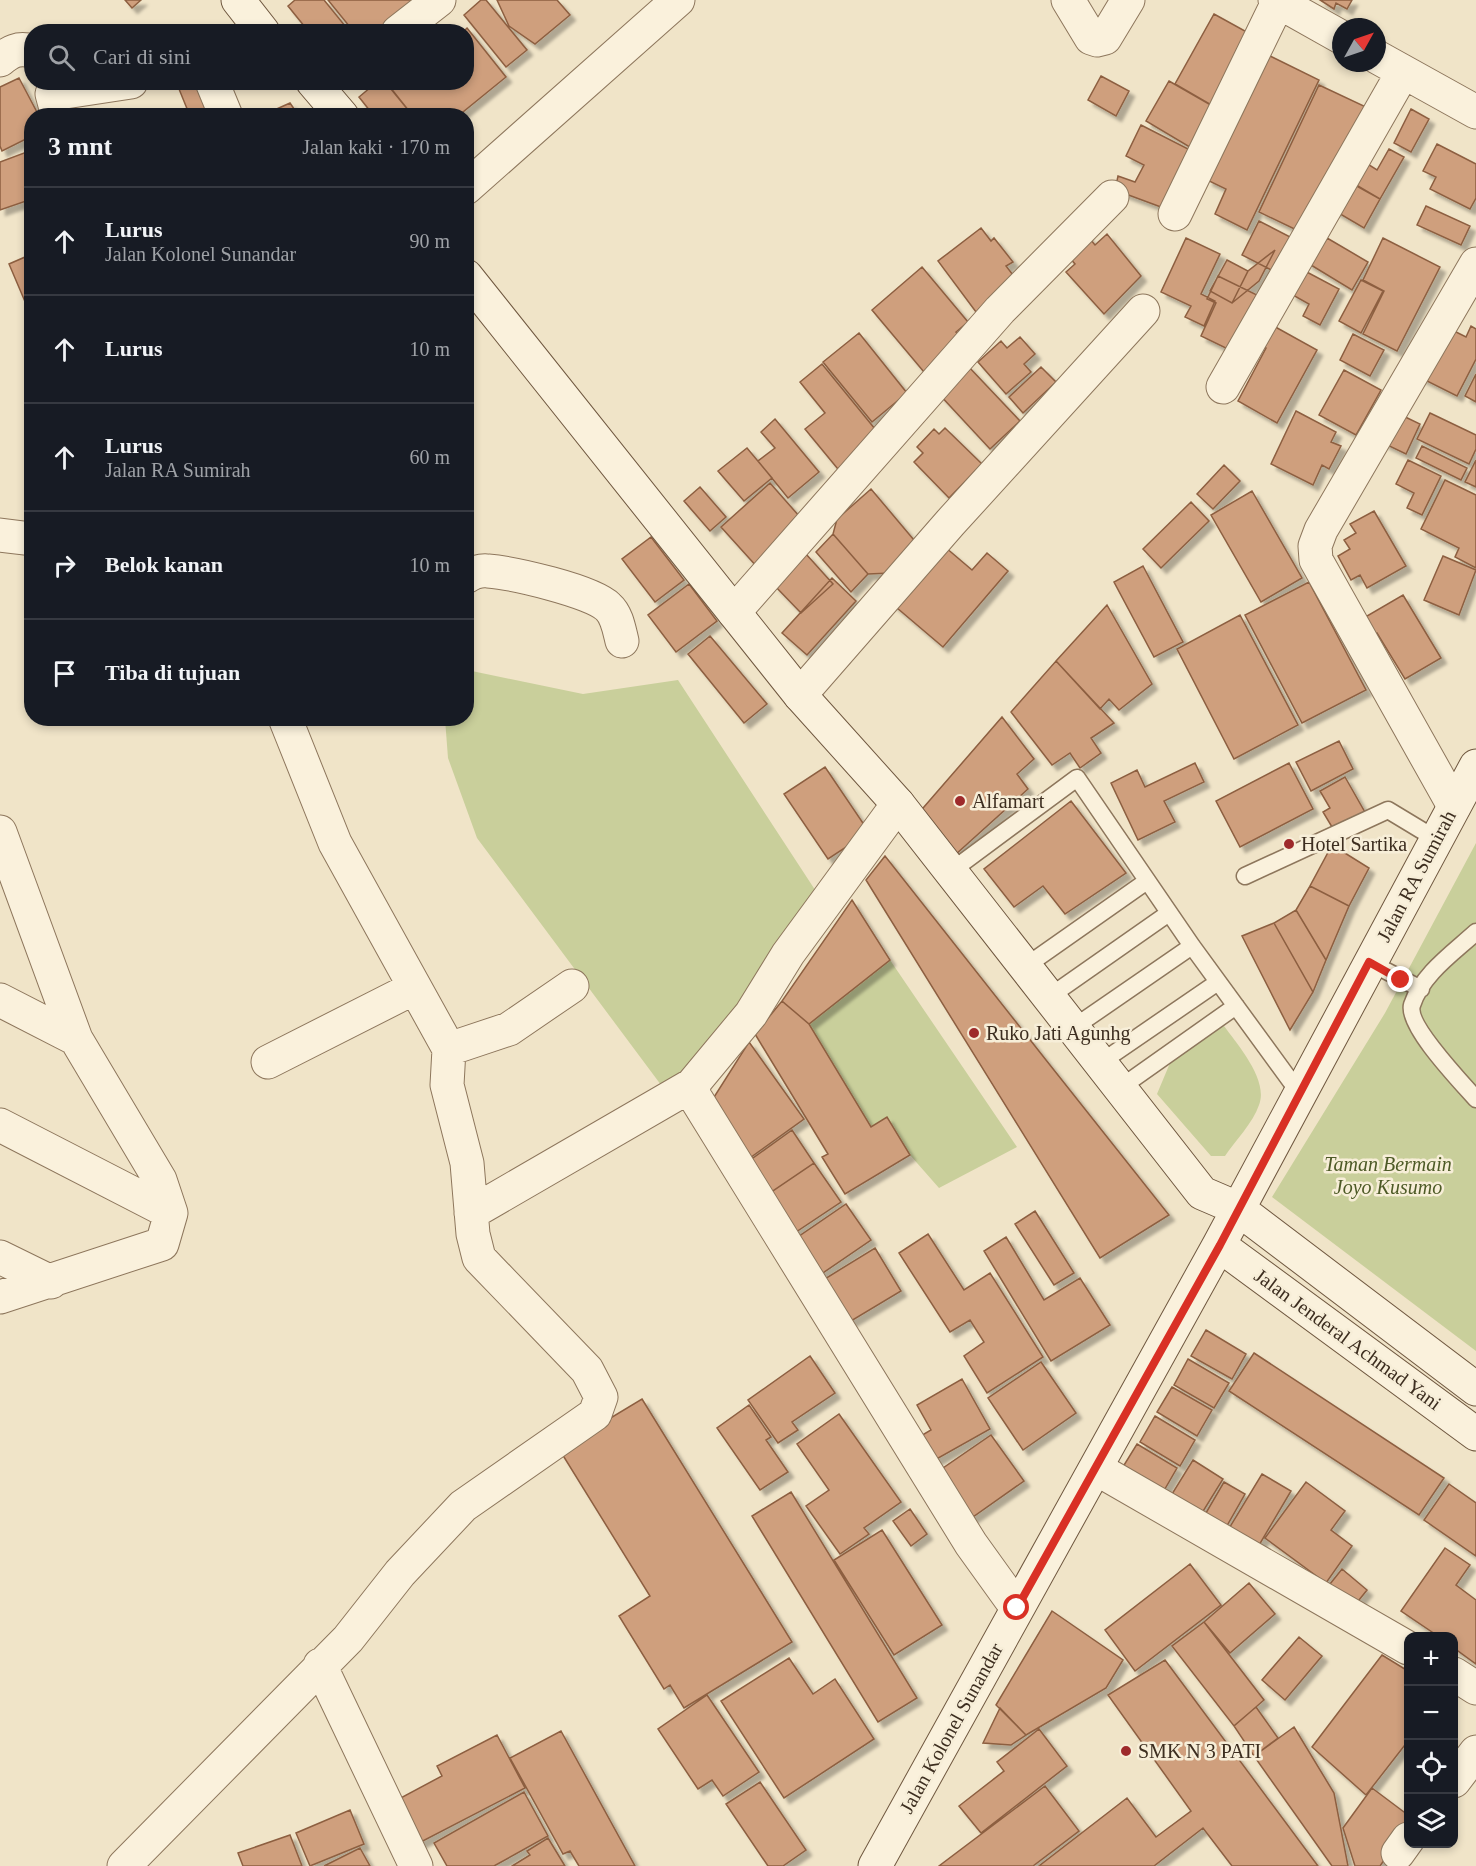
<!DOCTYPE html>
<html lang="id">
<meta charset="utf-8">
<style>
body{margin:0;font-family:"Times New Roman",serif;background:#20242c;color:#f1f3f6}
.controls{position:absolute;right:18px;bottom:18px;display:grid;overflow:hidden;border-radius:12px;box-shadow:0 3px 9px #0003}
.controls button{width:54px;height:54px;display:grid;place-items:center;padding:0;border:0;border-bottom:2px solid #363941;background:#171b24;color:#f1f3f6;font:30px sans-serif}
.compass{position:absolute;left:1332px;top:18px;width:54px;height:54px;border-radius:50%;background:#171b24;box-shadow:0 3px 9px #0003;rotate:50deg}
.stop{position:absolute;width:18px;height:18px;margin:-14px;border:4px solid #d93025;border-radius:50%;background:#fff}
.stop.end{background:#d93025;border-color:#fff;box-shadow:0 2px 6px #0008}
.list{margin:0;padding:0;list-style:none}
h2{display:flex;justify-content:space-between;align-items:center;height:78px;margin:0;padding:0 24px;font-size:26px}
h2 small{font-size:20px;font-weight:400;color:#9ea1a6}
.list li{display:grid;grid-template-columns:39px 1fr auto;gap:18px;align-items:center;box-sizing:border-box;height:108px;padding:0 24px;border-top:2px solid #363941}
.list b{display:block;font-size:22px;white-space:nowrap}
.list p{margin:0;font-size:20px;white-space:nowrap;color:#9ea1a6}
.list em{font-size:20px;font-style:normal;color:#9ea1a6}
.icon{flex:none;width:33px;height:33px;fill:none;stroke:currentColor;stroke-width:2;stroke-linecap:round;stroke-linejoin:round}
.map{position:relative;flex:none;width:1476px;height:1866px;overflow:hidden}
.search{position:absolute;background:#171b24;box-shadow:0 3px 9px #0003;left:24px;top:24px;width:450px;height:66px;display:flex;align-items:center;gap:15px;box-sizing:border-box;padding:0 21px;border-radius:24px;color:#9ea1a6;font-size:22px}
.panel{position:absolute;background:#171b24;box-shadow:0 3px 9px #0003;left:24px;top:108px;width:450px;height:618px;border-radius:24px}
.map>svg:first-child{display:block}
</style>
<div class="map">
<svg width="1476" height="1866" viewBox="0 0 1476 1866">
<defs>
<filter id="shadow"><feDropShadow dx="5.5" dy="5.5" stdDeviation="1.5" flood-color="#0004"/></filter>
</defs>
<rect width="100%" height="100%" fill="#f0e4c8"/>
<path fill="#c9cf9b" d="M467,670L583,694L678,680L821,899L686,1082L667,1093L477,838L448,758L445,719L466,718Z
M1476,843V1351L1272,1197L1385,1013Z
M890,960L1017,1147L939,1188L910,1155L887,1118L871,1127L809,1024Z
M1224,1026C1237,1044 1269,1080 1259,1105C1253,1123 1235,1141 1225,1156H1211L1157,1094L1170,1063L1214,1030Z"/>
<path fill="#cf9f7d" stroke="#8d5f41" stroke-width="1.5" filter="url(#shadow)" d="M125,0H141L132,8Z
M295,0H324L350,32H309L288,6Z
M328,0H413L375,32H354Z
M481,0H486L527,50L506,67L464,15Z
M497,0H557L570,15L535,44L509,26Z
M1320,0H1352L1347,9L1336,3L1334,9Z
M1214,14L1254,36L1213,106L1175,84Z
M467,28L506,77L458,116H413L391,89L399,82H466V32H463Z
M1266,54L1319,80L1247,230L1215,214L1226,189L1207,180Z
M1101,76L1129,91L1116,116L1088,100Z
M19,78L39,116H32V136L2,151L0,146V87Z
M1169,81L1216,108L1193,149L1146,121Z
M195,82H209L217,116H190L179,89Z
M377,82H386L413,116H374L359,97Z
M1319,85L1366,107L1307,235L1259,212Z
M290,103L299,116H261Z
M1411,109L1429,119L1411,152L1394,143Z
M1141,125L1196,153L1169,210L1115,190L1118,176L1135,182L1144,165L1126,156Z
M1437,144L1476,164V198L1470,209L1430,189L1436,177L1423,171Z
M1389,149L1404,157L1380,199L1351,182L1363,161L1377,170Z
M32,150V199L0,210V162Z
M1346,180L1380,199L1364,228L1330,208Z
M1426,206L1470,226L1461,245L1417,225Z
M1259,221L1298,241L1281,275L1242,255Z
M981,228L991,241L994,238L1013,262L1006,266L1020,284L979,316L938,261Z
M1085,233L1095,245L1107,234L1141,276L1104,314L1066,272L1075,264L1064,251Z
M1186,238L1220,254L1201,294L1215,301L1204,326L1185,317L1191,306L1161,292Z
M1327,238L1368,262L1352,290L1306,262Z
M1383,238L1440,267L1397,351L1363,334L1384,291L1363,280Z
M1275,250L1259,281L1232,303L1248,271Z
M32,254V318L9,264Z
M1227,260L1248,271L1232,303L1210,291Z
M922,267L968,322L956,332L967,345L929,378L872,310Z
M1303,270L1339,289L1320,325L1303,316L1309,304L1291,294Z
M1218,276L1259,296L1234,352L1201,336L1216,303L1207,299Z
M1361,280L1383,291L1361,333L1339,321Z
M1270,324L1317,350L1277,423L1238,401L1266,348L1259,344Z
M1444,326L1466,337L1471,326L1476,329V359L1457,396L1419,377Z
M859,333L907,393L872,422L823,362Z
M1353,334L1384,350L1370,376L1340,360Z
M1020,337L1035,354L1024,364L1031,372L1006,394L978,362L1001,341L1007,348Z
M822,364L884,440L842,474L805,429L825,413L800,382Z
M967,365L1020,421L990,449L938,393Z
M1041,367L1056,382L1023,413L1009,397Z
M1344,370L1381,390L1356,435L1319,415Z
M1476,374V402L1465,396Z
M1296,411L1336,432L1331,442L1341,446L1329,469L1322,465L1313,485L1271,464Z
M1397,413L1420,424L1406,454L1383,443Z
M1430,413L1476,435V449L1469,464L1417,439Z
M775,419L819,472L788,498L758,461L775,448L761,432Z
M945,428L982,464L949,498L914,462L923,453L917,447L934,429L939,434Z
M1422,446L1467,468L1461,480L1416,458Z
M747,448L772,478L744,501L718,471Z
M1408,460L1441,476L1422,515L1407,508L1414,493L1396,484Z
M1476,460V487L1465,482Z
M1224,465L1240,481L1213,509L1197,494Z
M1445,480L1476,495V568L1455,557L1459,548L1421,529Z
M770,483L807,525L758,568L721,527Z
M700,487L726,517L710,531L684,501Z
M871,489L919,546L891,573L868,574L833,534L837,519Z
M1252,491L1302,578L1261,602L1211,515Z
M1191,502L1209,521L1161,568L1143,549Z
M1374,511L1406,566L1367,588L1360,575L1351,580L1338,556L1350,549L1344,540L1356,533L1350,524Z
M833,534L868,574L851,592L816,552Z
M651,537L684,580L655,602L622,559Z
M945,547L972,570L987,553L1008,571L943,647L890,602Z
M806,554L833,584L801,613L774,585Z
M1443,556L1476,570L1459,615L1424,600Z
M1143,566L1183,642L1154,657L1114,582Z
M832,578L856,601L807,655L782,633Z
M1309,582L1366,690L1302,723L1245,615Z
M689,584L717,621L676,652L648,615Z
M1403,595L1441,658L1405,679L1377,633L1365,640L1355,623Z
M1107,605L1152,684L1119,710L1109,699L1100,709L1056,661Z
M1240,615L1298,725L1234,759L1177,649Z
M710,636L767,704L744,723L688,654Z
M1056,661L1114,723L1091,738L1101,753L1080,768L1070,753L1052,765L1011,712Z
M1002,717L1034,759L1017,774L1028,789L955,855L917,815Z
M1339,741L1353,769L1311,791L1296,762Z
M1195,763L1204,782L1164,801L1175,822L1138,840L1111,783L1137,770L1145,787Z
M1289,763L1313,809L1240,847L1216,801Z
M825,767L869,832L828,859L784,794Z
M1345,777L1366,814L1335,832L1323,812L1330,808L1320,791Z
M1071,801L1126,873L1065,914L1043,886L1014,907L984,869Z
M1332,845L1369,868L1349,906L1310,886Z
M885,856L1046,1060L1169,1215L1100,1258L866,880Z
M1310,886L1349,906L1326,960L1296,910Z
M852,900L890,960L809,1024L782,1001Z
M1296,910L1326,960L1313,992L1274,923Z
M1274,923L1313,992L1290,1030L1242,936Z
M782,1001L809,1024L871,1127L887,1117L910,1155L845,1194L822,1157L828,1154L755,1034Z
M749,1042L804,1119L747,1160L709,1105Z
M792,1130L814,1163L764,1197L742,1166Z
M814,1163L841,1202L790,1236L764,1197Z
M846,1204L871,1240L817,1277L792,1241Z
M1035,1211L1074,1273L1054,1285L1015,1224Z
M928,1234L964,1290L990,1273L1043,1357L987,1393L964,1356L984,1342L970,1320L950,1332L899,1253Z
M1006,1237L1044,1300L1080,1278L1110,1325L1051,1361L984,1251Z
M875,1248L901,1291L841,1327L815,1285Z
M1206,1330L1246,1354L1232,1379L1191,1356Z
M1254,1353L1444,1478L1419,1515L1229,1391Z
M810,1356L835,1393L792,1422L798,1430L778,1443L748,1400Z
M1188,1359L1229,1383L1214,1408L1174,1385Z
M1041,1362L1076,1413L1023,1450L988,1398Z
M962,1379L990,1429L933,1461L919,1437L931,1430L917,1405Z
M1172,1387L1212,1410L1197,1436L1157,1412Z
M642,1399L792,1642L684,1708L670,1685L664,1689L619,1616L650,1596L559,1449Z
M749,1405L771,1437L766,1440L788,1472L760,1490L717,1428Z
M839,1414L901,1502L864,1528L869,1534L840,1554L806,1506L829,1490L797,1444Z
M1155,1416L1195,1440L1180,1466L1140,1442Z
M991,1435L1024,1481L963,1524L930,1477Z
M1137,1444L1177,1468L1162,1494L1121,1470Z
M1193,1460L1223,1479L1202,1513L1172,1494Z
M1262,1474L1291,1491L1255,1552L1225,1535Z
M1224,1482L1245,1494L1224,1531L1203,1518Z
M1306,1482L1345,1511L1331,1530L1352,1546L1326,1583L1265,1538Z
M1449,1484L1476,1503V1556L1424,1520Z
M791,1492L917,1698L878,1722L752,1516Z
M910,1509L927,1534L911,1546L893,1521Z
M882,1530L942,1625L894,1655L834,1560Z
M1445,1548L1470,1565L1456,1585L1476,1600V1664L1454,1648V1636H1438L1401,1611Z
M1190,1564L1221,1605L1135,1671L1105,1630Z
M1342,1569L1367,1590L1351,1610L1326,1589Z
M1249,1583L1275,1614L1230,1653L1204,1622Z
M1052,1611L1123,1660L1106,1688L1026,1735L996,1705Z
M1204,1622L1264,1700L1234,1726L1172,1646Z
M1299,1637L1322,1656L1285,1700L1262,1680Z
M1382,1655L1408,1671V1741L1366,1795L1312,1747Z
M789,1658L813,1694L835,1679L874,1739L784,1798L721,1701Z
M1165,1660L1318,1866H1232L1203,1828L1154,1866H1039L1127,1798L1156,1837L1191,1811L1108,1695Z
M707,1695L759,1772L723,1796L712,1780L698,1789L658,1729Z
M1256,1707L1278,1738L1254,1756L1234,1726Z
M1000,1708L1026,1735L1011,1745L983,1743Z
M1294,1727L1334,1793L1348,1866H1332L1254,1756Z
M1039,1729L1067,1766L981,1833L959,1806L1004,1771L997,1762Z
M561,1731L635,1866H579L570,1851L563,1854L510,1758Z
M497,1735L525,1788L417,1844L395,1801L442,1776L437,1766Z
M760,1782L806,1850L783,1866H768L726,1804Z
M1045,1786L1079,1831L1033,1866H939Z
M1372,1788L1408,1815V1826L1380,1866H1355L1343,1828Z
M524,1792L548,1836L494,1866H447L434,1843Z
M350,1810L364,1844L310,1866L296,1833Z
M290,1835L302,1866H243L238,1853Z
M548,1838L565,1866H512L530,1855L527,1851Z
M360,1848L370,1866H324Z"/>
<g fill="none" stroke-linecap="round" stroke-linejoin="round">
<defs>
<path id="lane" d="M950,872L1077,778L1192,946L1300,1094
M1245,876L1388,810L1436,839
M1476,932C1453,953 1422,974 1412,1005C1406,1025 1462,1083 1476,1099
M1369,962L1421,989
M1026,966L1147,881
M1049,997L1169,913
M1073,1028L1192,946
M1100,1063L1218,982
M1120,1088L1236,1006"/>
<path id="street" d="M1068,0L1091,38L1097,40L1105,38L1128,0
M1275,0L1341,37
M398,32L439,0
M1377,57L1476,112
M0,60C10,52 18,47 32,51
M212,82L226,116
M58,116L52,94L131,82
M466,188L678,0
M1175,214L1278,2
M1223,387L1403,72
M0,535L32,539
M466,577C472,573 481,570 488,571C513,573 592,591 608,607C617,615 619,629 622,641
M734,612L1000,310L1112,197
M800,695L950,523L1143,311
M898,804L788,954L751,1014L692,1085L695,1097L971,1544L1017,1608
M1454,806L1316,560L1315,546L1321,530L1476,264
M0,832L76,1039L160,1180L171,1213L162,1244L0,1297
M0,1000L76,1039
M449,1049L509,1029L572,986
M268,1062L414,988
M0,1125L171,1213
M471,1213L692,1085
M0,1257L51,1282
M1097,1469L1408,1648
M320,1665L416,1866
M1454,1674L1476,1688
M1454,1781L1476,1752
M1398,1853L1408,1839
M124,1866L348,1639L400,1573L463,1506L595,1414L601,1397L587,1370L479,1258L473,1234L467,1163L447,1085L449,1049L335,843L285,718"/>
<path id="secondary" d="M238,0L263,32
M313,82L342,116
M466,276L800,695L898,804L1202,1193L1237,1208L1476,1389
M1219,1245L1476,1434
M875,1866L1219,1245L1476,766"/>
</defs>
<use href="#lane" stroke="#8d765c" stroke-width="19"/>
<use href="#street" stroke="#8d765c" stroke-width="35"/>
<use href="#secondary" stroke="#6f573f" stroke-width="35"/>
<use href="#lane" stroke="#faf1dc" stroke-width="16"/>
<use href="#street" stroke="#faf1dc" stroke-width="33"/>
<use href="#secondary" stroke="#faf1dc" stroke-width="33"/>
</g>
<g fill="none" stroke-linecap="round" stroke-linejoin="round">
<path stroke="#d93025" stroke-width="8" d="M1017,1608L1220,1245L1369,962L1401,980"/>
</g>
<g fill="#9e2a2b" stroke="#f7eed8" stroke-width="2">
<circle cx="960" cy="801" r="6"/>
<circle cx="1289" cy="844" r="6"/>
<circle cx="974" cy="1033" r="6"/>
<circle cx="1126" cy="1751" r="6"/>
</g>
<g text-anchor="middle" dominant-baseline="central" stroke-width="5" stroke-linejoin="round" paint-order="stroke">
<g font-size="20" fill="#3d2e20" stroke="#f7eed8" text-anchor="start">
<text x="972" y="801">Alfamart</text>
<text x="1301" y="844">Hotel Sartika</text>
<text x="986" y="1033">Ruko Jati Agunhg</text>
<text x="1138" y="1751">SMK N 3 PATI</text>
</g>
<g font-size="20" fill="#3d2e20" stroke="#f7eed8">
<text transform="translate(1416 876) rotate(-62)">Jalan RA Sumirah</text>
<text transform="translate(1348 1339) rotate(36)">Jalan Jenderal Achmad Yani</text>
<text transform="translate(951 1728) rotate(-61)">Jalan Kolonel Sunandar</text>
</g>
<g font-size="20" font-style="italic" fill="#4d5a26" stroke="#f7eed8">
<text x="1388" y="1164">Taman Bermain<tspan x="1388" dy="23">Joyo Kusumo</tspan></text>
</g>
</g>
</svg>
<div class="controls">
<button>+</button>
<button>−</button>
<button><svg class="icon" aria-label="locate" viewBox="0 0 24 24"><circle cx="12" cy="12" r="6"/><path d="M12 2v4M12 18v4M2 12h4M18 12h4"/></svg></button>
<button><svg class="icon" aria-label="layers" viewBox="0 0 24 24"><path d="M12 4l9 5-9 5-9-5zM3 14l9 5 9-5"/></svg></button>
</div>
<svg class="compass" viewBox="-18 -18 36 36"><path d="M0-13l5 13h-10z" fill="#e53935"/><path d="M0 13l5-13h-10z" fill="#9ea1a6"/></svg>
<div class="stop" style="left:1017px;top:1608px"></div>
<div class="stop end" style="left:1401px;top:980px"></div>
<div class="search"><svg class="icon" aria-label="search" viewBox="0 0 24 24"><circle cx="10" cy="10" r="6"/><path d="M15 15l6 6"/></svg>Cari di sini</div>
<section class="panel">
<h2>3 mnt<small>Jalan kaki · 170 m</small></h2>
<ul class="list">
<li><svg class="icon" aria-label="ahead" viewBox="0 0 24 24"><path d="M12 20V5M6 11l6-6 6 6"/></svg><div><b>Lurus</b><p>Jalan Kolonel Sunandar</p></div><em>90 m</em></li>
<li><svg class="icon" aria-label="ahead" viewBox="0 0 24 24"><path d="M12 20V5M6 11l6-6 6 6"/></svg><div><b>Lurus</b></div><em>10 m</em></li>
<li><svg class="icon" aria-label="ahead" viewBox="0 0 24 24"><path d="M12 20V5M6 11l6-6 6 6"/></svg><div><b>Lurus</b><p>Jalan RA Sumirah</p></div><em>60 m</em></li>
<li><svg class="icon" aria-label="right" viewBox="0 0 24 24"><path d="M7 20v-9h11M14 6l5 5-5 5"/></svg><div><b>Belok kanan</b></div><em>10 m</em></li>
<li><svg class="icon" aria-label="arrive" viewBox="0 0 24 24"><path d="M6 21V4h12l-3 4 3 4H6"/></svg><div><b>Tiba di tujuan</b></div></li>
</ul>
</section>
</div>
